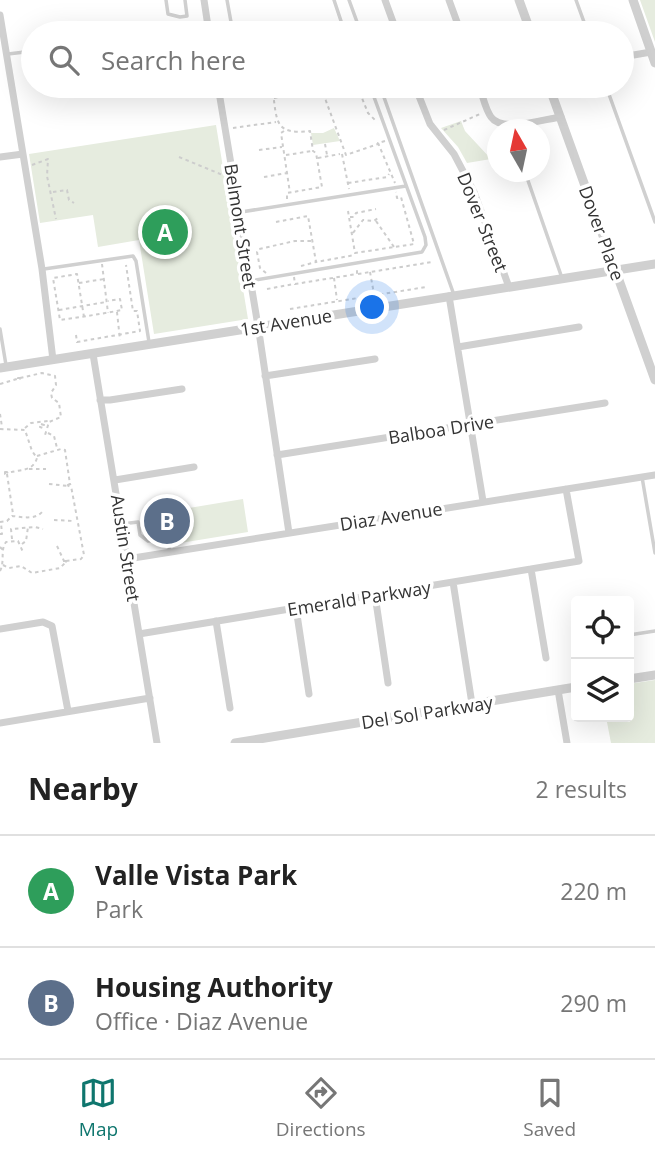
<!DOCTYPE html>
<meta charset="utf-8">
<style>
body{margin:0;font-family:"Open Sans",sans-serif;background:#f2f2f2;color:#222}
.controls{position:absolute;right:21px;bottom:21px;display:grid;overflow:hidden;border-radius:7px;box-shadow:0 7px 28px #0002}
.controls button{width:63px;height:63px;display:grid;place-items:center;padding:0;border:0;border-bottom:2px solid #e0e0e0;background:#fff;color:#222;font:35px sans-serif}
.compass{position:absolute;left:487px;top:119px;width:63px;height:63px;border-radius:50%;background:#fff;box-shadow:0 7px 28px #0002;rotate:351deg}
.you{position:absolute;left:373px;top:308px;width:24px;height:24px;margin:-18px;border:5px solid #fff;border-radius:50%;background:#1a73e8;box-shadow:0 0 0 10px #1a73e833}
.badge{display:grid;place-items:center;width:46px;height:46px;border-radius:50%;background:#0f766e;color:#fff;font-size:23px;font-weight:700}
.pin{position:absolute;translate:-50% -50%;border:4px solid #fff;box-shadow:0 2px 7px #0006}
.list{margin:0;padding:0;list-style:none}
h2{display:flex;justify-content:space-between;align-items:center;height:91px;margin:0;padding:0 28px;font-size:30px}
h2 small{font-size:23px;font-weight:400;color:#767676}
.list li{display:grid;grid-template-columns:46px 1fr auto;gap:21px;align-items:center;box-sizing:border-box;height:112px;padding:0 28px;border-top:2px solid #e0e0e0}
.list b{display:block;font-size:26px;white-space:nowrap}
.list p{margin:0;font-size:23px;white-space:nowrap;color:#767676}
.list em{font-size:23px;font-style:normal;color:#767676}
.icon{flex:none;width:38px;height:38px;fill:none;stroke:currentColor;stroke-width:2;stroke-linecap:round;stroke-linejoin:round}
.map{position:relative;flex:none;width:655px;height:743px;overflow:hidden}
.search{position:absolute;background:#fff;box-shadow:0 7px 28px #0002;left:21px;right:21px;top:21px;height:77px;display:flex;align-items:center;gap:18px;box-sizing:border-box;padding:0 24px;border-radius:38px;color:#767676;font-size:26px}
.sheet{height:315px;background:#fff}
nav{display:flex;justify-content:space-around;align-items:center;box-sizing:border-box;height:98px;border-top:2px solid #e0e0e0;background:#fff;font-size:19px;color:#767676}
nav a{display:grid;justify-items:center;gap:4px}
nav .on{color:#0f766e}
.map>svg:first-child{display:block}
</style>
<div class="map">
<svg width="655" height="743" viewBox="0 0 655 743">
<rect width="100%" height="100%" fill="#fff"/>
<path fill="#e6ecdf" d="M640,0H655V42Z
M461,121L465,131L491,159L467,163L458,147L441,128Z
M216,125L248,319L154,334L139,240L98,247L93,215L40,223L29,154Z
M334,128L340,141L313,145L311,133H323Z
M243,499L248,532L174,544L171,529L180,527L177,510Z
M655,680V743H611L606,717H629V684Z"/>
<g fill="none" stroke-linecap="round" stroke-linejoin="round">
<path stroke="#cdcdcd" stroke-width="2" stroke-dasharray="3.5 3.5" stroke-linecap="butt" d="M323,86L326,101L346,155L378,144
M357,86L368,113L376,121
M324,89L345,86
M273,93C277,122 275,135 310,131L313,151L316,153L322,187L287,193V199
M274,98L300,93L299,87L307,86
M233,128L276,122
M444,130L480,114
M284,131L281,133L290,193
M385,141L378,143L395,183
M325,144L327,155
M259,150L282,147
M342,154L349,189
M286,155L312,151
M179,157L225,176
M318,158L340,154
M32,165L48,159L47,176L56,219
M264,177L287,173
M348,183L387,177L389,174
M53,192L67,190L69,200L74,203
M348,211L355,253L414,244L401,197L397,198L396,192
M350,217H354L356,213L376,209
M376,221L394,247
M276,222L308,216L316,262L355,255
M353,233L363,220L374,221L378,218
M102,264L108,313
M301,266L316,262
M370,272L374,294
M266,273L260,268L257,252L259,249L295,241H312
M358,274L432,262
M294,277L295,284L357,274V269
M334,278L337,300
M79,283L104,279
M267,289L294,284
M290,309L426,287
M59,310L106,302
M117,312L120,340
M84,317L77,274L53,278L60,320C81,317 101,314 122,310L120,299L108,301
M76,335L77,342L140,331L137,311H133L126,265
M18,378H20V380H18Z
M20,378L42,373L55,376L56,385L51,393L52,398L59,403L61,417L49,422L45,435
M0,384L17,379
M0,414L2,427
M41,424L44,425L43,428L40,427Z
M25,428L31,423L48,421
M0,429L25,430L32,451L37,458C33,472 20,469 8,473
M48,433L54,436L57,448
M37,456L61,449L65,450L70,484
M29,469H46
M5,472H7L8,474H5Z
M7,474L13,514
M49,484L68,486
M68,485L70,484L71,486L69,487Z
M54,520L74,521
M0,522L7,521L12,516C22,517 35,520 42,512V509
M0,534H2L1,523
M12,539L11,529L35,527L43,529
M22,544L26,541L28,527
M57,546L64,561
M0,547L2,549L0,550
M64,561H66V563H64Z
M66,561L81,559L84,555L71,486
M3,565L9,568L21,566L32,573L60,568L65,563
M0,571C5,562 0,550 6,542L18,541L23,552"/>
<path stroke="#d0d0d0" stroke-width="3.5" d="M166,0L168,14L180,17L187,16L185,0
M227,0L233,33
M334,0L341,21
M349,0L361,33
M576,0L588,33
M82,25L84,33
M8,54L33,51
M92,86L93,92
M380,86L454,295
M606,86L655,222
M221,94L273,86
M525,172L562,278
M241,212L406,186
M44,269L133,256L136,261L149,342
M250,281L422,252L426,245L425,237L370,86
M0,329L6,365
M642,477L655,553
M122,524L138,522L140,535L148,541L167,538L170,552
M629,635L655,631"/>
<path stroke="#d0d0d0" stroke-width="7" d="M204,0L209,33
M385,0L397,33
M449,0L461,33
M0,15L42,269L53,360
M622,57L651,52
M218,86L259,332L289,533
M415,86L430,124L454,154L474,192L509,287
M479,86C483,96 485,109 491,117C502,133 544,119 561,117
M0,157L23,154
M449,296L483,501
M458,347L579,327
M93,354L157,743
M265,376L375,359
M100,400H110L182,389
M277,455L605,403
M115,480L194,467
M127,559L655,475
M531,569L546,658
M453,582L472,704
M375,595L388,683
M296,608L309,694
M216,621L230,708
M0,629L43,622L52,626L68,711
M139,634L579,561L566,489
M558,690L567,743
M0,723L150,698"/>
<path stroke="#d0d0d0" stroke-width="9" d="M519,0L531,33
M633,0L655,63
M549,86L655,380
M0,368L655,264
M629,679L655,675
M235,743L576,687"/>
</g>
<g text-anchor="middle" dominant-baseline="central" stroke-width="7" stroke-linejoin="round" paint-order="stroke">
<g font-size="18" fill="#333" stroke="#fff">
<text transform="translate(483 222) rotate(68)">Dover Street</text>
<text transform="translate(241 226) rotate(81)">Belmont Street</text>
<text transform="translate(602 233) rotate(70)">Dover Place</text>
<text transform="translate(286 322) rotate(-9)">1st Avenue</text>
<text transform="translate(441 429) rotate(-9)">Balboa Drive</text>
<text transform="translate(391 516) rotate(-9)">Diaz Avenue</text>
<text transform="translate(126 548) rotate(81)">Austin Street</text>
<text transform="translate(359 598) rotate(-9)">Emerald Parkway</text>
<text transform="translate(427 712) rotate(-9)">Del Sol Parkway</text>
</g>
</g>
</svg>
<div class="controls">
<button><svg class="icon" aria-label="locate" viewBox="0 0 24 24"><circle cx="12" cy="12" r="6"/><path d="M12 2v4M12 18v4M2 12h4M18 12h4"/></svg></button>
<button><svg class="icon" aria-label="layers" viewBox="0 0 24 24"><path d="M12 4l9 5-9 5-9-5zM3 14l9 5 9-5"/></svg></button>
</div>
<svg class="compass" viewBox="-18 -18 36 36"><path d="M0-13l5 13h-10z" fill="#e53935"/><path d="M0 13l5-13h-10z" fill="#767676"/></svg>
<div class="you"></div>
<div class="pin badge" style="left:165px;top:232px;background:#2e9e5b">A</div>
<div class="pin badge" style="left:167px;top:521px;background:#5c6f8a">B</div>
<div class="search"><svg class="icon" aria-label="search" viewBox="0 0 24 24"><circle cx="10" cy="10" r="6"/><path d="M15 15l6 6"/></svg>Search here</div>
</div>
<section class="sheet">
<h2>Nearby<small>2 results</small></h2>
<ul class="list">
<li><span class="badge" style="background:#2e9e5b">A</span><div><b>Valle Vista Park</b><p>Park</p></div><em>220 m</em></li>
<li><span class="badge" style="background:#5c6f8a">B</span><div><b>Housing Authority</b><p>Office · Diaz Avenue</p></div><em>290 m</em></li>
</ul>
</section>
<nav>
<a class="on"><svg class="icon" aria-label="map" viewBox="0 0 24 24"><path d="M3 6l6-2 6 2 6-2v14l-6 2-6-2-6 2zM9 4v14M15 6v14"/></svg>Map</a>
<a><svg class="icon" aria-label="directions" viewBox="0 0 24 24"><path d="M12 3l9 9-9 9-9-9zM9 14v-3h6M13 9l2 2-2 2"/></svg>Directions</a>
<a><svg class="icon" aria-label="saved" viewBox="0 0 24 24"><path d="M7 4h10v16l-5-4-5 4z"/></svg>Saved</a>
</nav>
